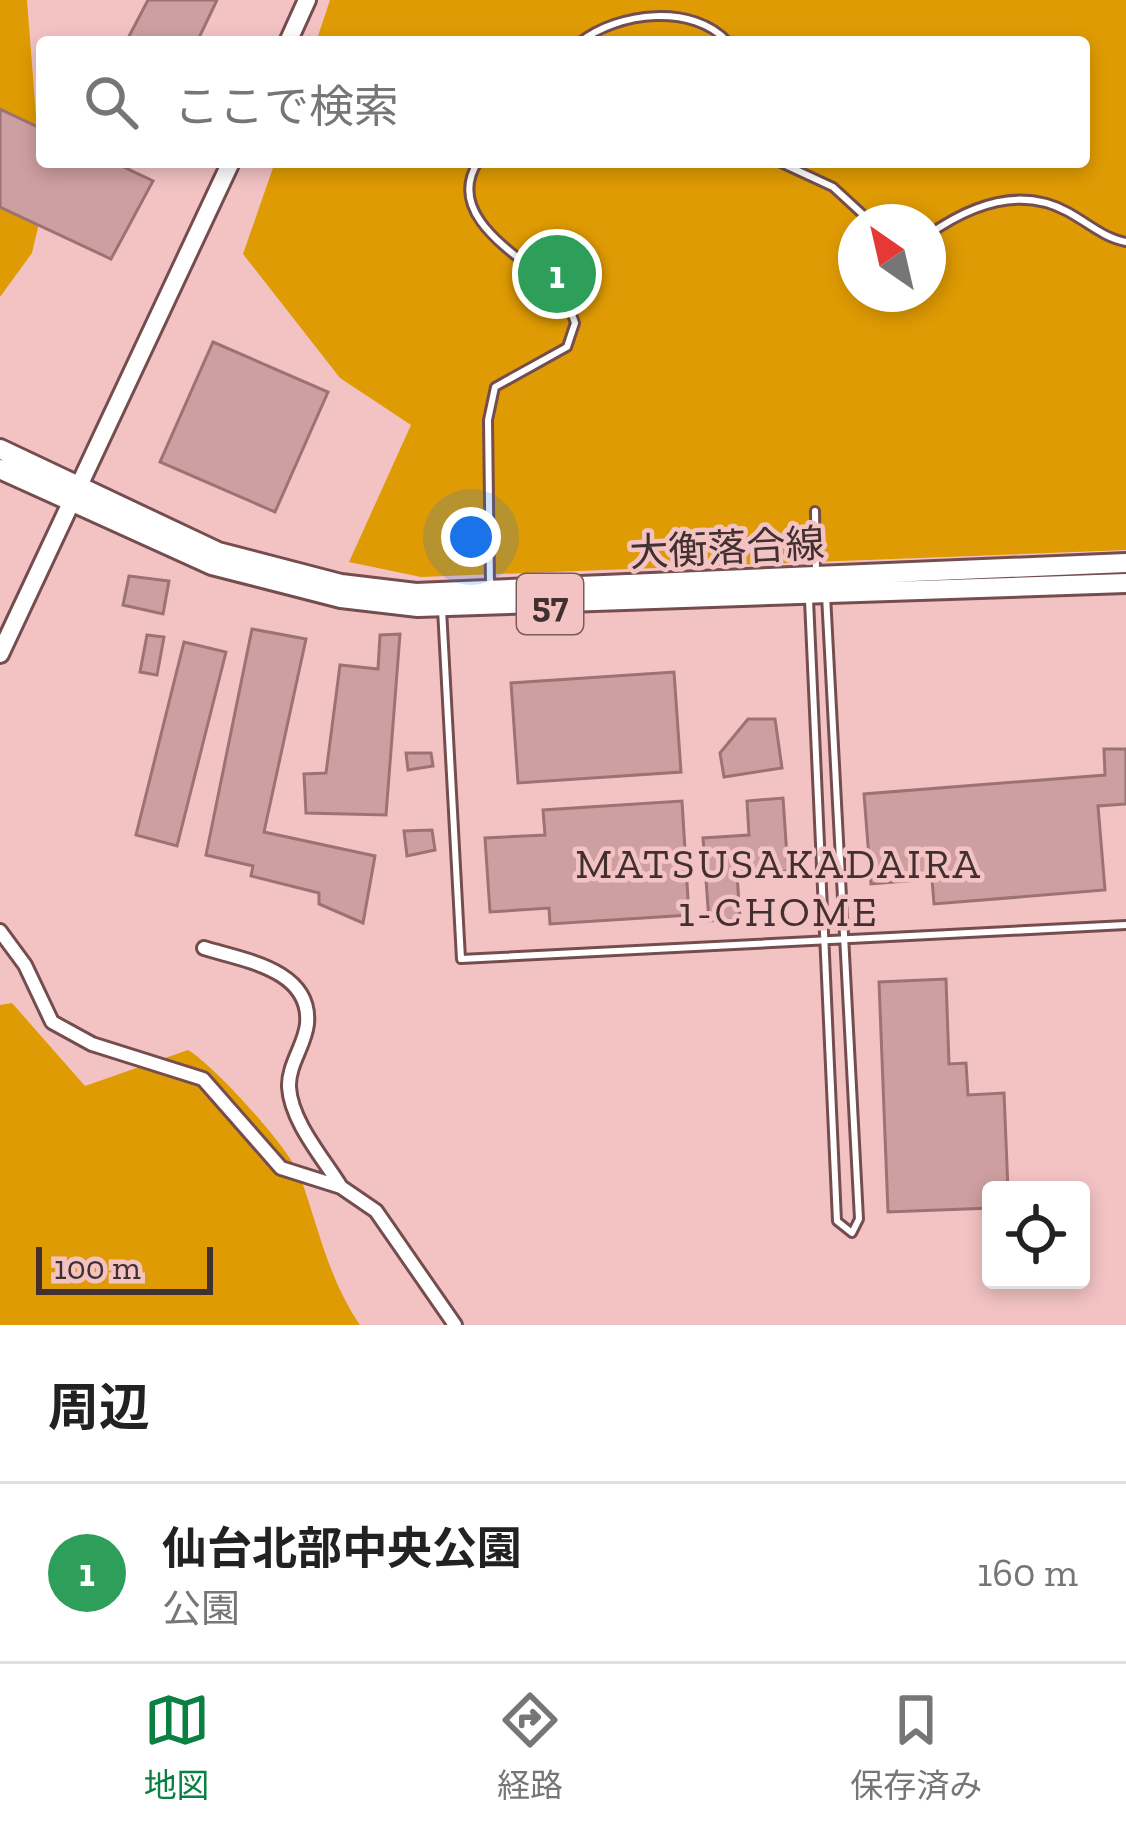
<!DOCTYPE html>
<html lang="ja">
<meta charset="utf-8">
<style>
body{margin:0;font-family:"Zilla Slab","Noto Sans JP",serif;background:#f6f6f6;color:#222}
.controls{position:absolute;right:36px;bottom:36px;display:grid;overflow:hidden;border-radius:12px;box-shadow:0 6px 18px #0003}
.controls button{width:108px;height:108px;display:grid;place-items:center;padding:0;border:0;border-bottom:3px solid #e0e0e0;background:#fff;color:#222;font:60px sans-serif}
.compass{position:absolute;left:838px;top:204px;width:108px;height:108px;border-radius:50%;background:#fff;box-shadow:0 6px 18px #0003;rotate:326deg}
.scale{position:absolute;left:36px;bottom:30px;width:177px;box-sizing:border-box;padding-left:12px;border:6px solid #423030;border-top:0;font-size:33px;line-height:42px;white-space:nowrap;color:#423030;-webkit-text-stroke:9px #f3c3c4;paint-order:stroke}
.you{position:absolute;left:471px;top:537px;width:42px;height:42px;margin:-30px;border:9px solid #fff;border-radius:50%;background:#1a73e8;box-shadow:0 0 0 18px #1a73e833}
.badge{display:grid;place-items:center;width:78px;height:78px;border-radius:50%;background:#0b8043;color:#fff;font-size:39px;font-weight:700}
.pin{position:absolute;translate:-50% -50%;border:6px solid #fff;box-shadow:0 3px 12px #0006}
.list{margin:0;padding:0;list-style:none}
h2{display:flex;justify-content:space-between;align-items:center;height:156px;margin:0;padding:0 48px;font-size:51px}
h2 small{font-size:39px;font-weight:400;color:#767676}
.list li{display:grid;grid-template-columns:78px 1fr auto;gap:36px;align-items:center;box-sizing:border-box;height:180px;padding:0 48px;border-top:3px solid #e0e0e0}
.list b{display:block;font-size:45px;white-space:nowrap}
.list p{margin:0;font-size:39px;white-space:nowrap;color:#767676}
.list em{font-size:39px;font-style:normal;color:#767676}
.icon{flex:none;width:66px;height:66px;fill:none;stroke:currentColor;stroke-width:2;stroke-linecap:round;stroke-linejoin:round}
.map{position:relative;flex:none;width:1126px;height:1325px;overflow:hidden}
.search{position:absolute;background:#fff;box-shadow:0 6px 18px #0003;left:36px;right:36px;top:36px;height:132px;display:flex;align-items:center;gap:30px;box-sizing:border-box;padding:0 42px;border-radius:12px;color:#767676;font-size:45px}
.sheet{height:336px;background:#fff}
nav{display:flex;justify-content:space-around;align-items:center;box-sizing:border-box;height:168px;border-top:3px solid #e0e0e0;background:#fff;font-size:33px;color:#767676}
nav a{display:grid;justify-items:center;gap:6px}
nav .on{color:#0b8043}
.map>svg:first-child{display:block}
</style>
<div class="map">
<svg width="1126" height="1325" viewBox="0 0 1126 1325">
<rect width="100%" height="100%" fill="#f3c3c4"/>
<path fill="#df9b03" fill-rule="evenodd" d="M0,0H27L43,206L32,253L0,297Z
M330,0H1126V550L421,577L349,562L411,425L340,378L243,254L275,162H1084V42H316ZM856,222H928V294H856Z
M12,1003L85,1086L188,1050C214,1065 289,1148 300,1176C319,1229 328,1278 360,1325H0V1005Z"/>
<path fill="#cd9fa0" stroke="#9d7273" stroke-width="3" d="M148,0H217L197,42H126Z
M0,109L42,129V162H113L153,181L111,259L0,207Z
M213,342L328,392L275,512L160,462Z
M129,576L169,581L163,614L123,605Z
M252,629L306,639L264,832L375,856L363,923L319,904V893L251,876L253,866L206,855Z
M400,634L386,815L306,813L304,774L326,773L340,665L378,669L380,635Z
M147,635L164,637L157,675L140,672Z
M184,642L226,652L177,846L136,835Z
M674,672L681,772L518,783L511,683Z
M748,719H775L782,768L724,777L720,753Z
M1104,749H1126V804L1098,806L1105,890L934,904L932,879L871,884L864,794L1105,775Z
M406,753H431L433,766L408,770Z
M783,798L788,871L737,874L740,919L709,921L703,838L749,835L747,801Z
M682,801L689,915L550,924L549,908L490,912L485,838L545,835L543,810Z
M432,830L435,850L407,856L404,831Z
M946,979L949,1064L966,1063L968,1095L1004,1093L1008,1190H991V1208L888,1212L879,982Z"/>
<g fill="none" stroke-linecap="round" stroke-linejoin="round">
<defs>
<path id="lane" d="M580,42C618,12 693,3 728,42
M478,162C442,218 526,259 557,289C566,298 571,310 575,323L567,347L495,387L488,420L490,583
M779,162L833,187L871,222
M928,235C969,206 1019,185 1068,212C1088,223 1104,238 1126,242
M815,511L816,571
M809,600L837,1221L852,1233L859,1219L826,595
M442,609L461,959L1126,925"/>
<path id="street" d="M0,931L25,965L52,1022L92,1044L203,1079L281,1168L341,1187L376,1211L455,1325
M204,948C242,960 312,969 307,1024C305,1045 288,1065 289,1087C291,1122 324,1159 341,1187"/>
<path id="secondary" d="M288,42L307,0
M0,654L231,162"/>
<path id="primary" d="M0,449L218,552L341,584L416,593L1126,563
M0,469L212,565L341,598L418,607L1126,583"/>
</defs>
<use href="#lane" stroke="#754d4e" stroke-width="12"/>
<use href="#street" stroke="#754d4e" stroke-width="18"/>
<use href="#secondary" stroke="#754d4e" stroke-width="22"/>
<use href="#primary" stroke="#754d4e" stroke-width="24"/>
<use href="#lane" stroke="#fff" stroke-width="6"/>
<use href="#street" stroke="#fff" stroke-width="12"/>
<use href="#secondary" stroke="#fff" stroke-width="16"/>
<use href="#primary" stroke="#fff" stroke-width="18"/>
</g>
<g text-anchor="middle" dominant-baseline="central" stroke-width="9" stroke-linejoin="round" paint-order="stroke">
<rect fill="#f3c3c4" stroke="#775c5c" stroke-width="3" x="517" y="574" width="66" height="60" rx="9"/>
<g font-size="36" font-weight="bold" fill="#423030">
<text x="550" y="604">57</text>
</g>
<g font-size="39" fill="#423030" stroke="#f3c3c4">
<text transform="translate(727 548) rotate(-3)">大衡落合線</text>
</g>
<g font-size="42" letter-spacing="3" fill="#423030" stroke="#f3c3c4">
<text x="779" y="863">MATSUSAKADAIRA<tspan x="779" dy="48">1-CHOME</tspan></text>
</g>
</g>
</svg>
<div class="controls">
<button><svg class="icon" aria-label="locate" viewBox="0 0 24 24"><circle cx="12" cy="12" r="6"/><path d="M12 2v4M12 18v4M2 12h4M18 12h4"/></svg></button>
</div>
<svg class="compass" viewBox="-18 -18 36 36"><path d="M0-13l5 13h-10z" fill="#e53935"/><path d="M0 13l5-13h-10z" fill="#767676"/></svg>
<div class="scale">100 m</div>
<div class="you"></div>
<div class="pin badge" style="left:557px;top:274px;background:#2e9e5b">1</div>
<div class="search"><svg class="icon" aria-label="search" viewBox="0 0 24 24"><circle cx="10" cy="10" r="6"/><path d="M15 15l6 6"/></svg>ここで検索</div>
</div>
<section class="sheet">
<h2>周辺<small></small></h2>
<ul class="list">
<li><span class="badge" style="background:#2e9e5b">1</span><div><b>仙台北部中央公園</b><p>公園</p></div><em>160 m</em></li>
</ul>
</section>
<nav>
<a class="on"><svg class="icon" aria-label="map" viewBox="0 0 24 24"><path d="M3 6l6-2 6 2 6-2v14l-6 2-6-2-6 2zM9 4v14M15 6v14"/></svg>地図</a>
<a><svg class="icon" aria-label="directions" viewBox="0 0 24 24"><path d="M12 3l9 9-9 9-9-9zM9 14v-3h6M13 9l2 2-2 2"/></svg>経路</a>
<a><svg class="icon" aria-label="saved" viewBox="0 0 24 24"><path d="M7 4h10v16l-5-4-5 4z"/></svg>保存済み</a>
</nav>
